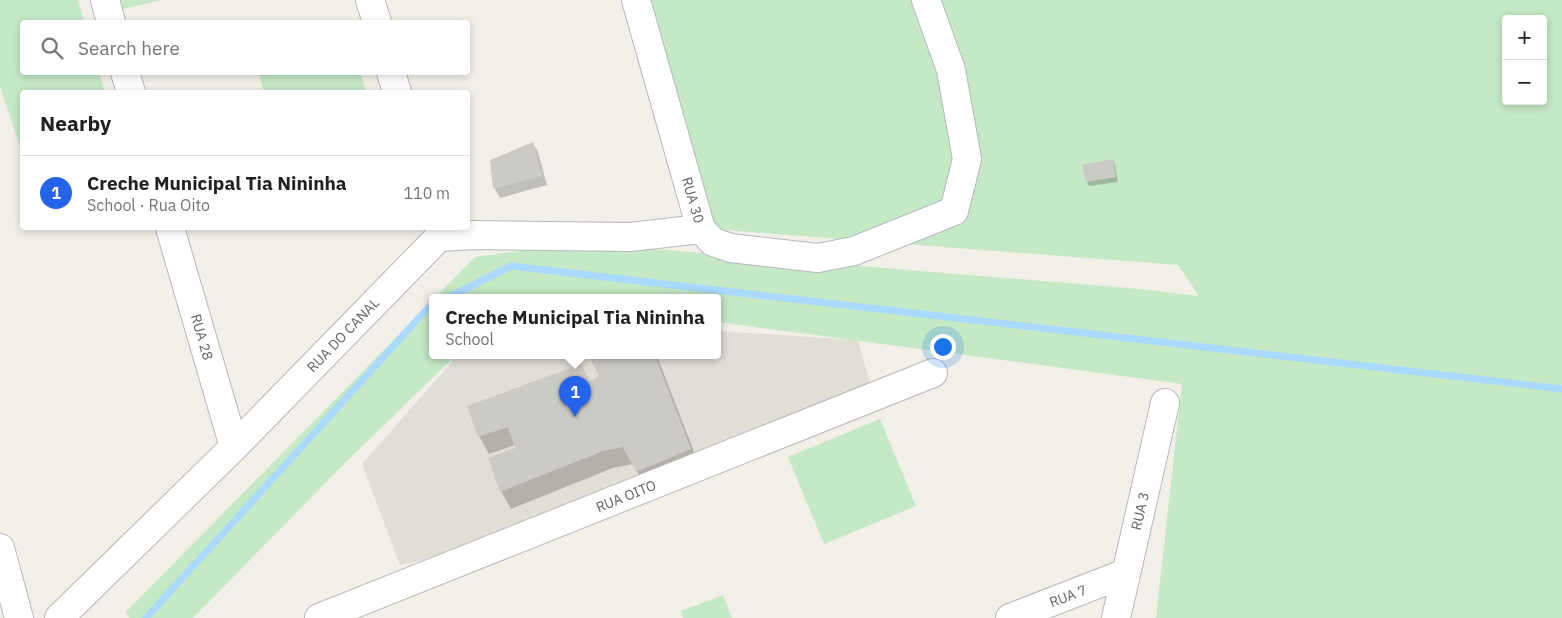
<!DOCTYPE html>
<meta charset="utf-8">
<style>
body{margin:0;font-family:"IBM Plex Sans",sans-serif;background:#f6f6f6;color:#202124}
.controls{position:absolute;right:15px;top:15px;display:grid;overflow:hidden;border-radius:5px;box-shadow:0 2px 8px #0003}
.controls button{width:45px;height:45px;display:grid;place-items:center;padding:0;border:0;border-bottom:1px solid #e0e0e0;background:#fff;color:#202124;font:25px sans-serif}
.you{position:absolute;left:942px;top:346px;width:18px;height:18px;margin:-12px;border:4px solid #fff;border-radius:50%;background:#1a73e8;box-shadow:0 0 0 8px #1a73e833}
.badge{display:grid;place-items:center;width:32px;height:32px;border-radius:50%;background:#2563eb;color:#fff;font-size:16px;font-weight:700}
.pin{position:absolute;translate:-50% -41px;filter:drop-shadow(0 1px 2px #0008)}
.pin::after{content:'';position:absolute;top:26px;width:18px;height:15px;background:inherit;clip-path:polygon(0 0,100% 0,50% 100%)}
.popup{position:absolute;left:429px;top:294px;width:292px;height:65px;box-sizing:border-box;display:grid;place-content:center;border-radius:5px;background:#fff;filter:drop-shadow(0 1px 4px #0005);font-size:16px;white-space:nowrap;color:#757577}
.popup b{font-size:19px;color:#202124}
.popup::after{content:'';position:absolute;left:50%;top:100%;margin-left:-10px;border:10px solid transparent;border-top-color:#fff}
.list{margin:0;padding:0;list-style:none}
h2{display:flex;justify-content:space-between;align-items:center;height:65px;margin:0;padding:0 20px;font-size:21px}
h2 small{font-size:16px;font-weight:400;color:#757577}
.list li{display:grid;grid-template-columns:32px 1fr auto;gap:15px;align-items:center;box-sizing:border-box;height:75px;padding:0 20px;border-top:1px solid #e0e0e0}
.list b{display:block;font-size:19px;white-space:nowrap}
.list p{margin:0;font-size:16px;white-space:nowrap;color:#757577}
.list em{font-size:16px;font-style:normal;color:#757577}
.icon{flex:none;width:28px;height:28px;fill:none;stroke:currentColor;stroke-width:2;stroke-linecap:round;stroke-linejoin:round}
.map{position:relative;flex:none;width:1562px;height:618px;overflow:hidden}
.search{position:absolute;background:#fff;box-shadow:0 2px 8px #0003;left:20px;top:20px;width:450px;height:55px;display:flex;align-items:center;gap:12px;box-sizing:border-box;padding:0 18px;border-radius:5px;color:#757577;font-size:19px}
.panel{position:absolute;background:#fff;box-shadow:0 2px 8px #0003;left:20px;top:90px;width:450px;height:140px;border-radius:5px}
.map>svg:first-child{display:block}
</style>
<div class="map">
<svg width="1562" height="618" viewBox="0 0 1562 618">
<rect width="100%" height="100%" fill="#f1efe8"/>
<path fill="#e1ded6" d="M718,331L858,340L874,397L420,561L400,565L362,464L457,356H718Z"/>
<path fill="#c5e8c5" fill-rule="evenodd" d="M0,0H78L84,22H22V72L99,73L105,92H22V153L0,86Z
M121,0H161L123,9Z
M645,0H1562V618H1156L1182,384L718,322V298H435L475,257L580,243L1140,289L1199,296L1178,265L711,229ZM1506,19H1543V101H1506Z
M259,73H360L366,92H264Z
M432,301V356H455L342,466L193,618H129L126,612Z
M880,419L916,506L824,544L788,457Z
M723,595L732,618H683L681,611Z"/>
<path fill="#0003" d="M533,143L538,152L547,185L500,198L495,189L492,161Z
M1113,161L1115,165L1118,182L1089,186L1087,182L1084,166Z
M602,356H657L700,467L647,489L633,464L613,468L511,509L501,491L517,448L515,445L489,454L479,436L600,377L592,360Z"/>
<g fill="none" stroke-linecap="round" stroke-linejoin="round">
<path stroke="#aadaff" stroke-width="7" d="M447,298L511,266L1562,389
M146,618L428,308L432,306"/>
</g>
<path fill="#cccac5" d="M533,142L542,176L493,189L490,160Z
M1113,159L1116,177L1086,182L1082,165Z
M599,356H655L691,449L636,472L623,447L603,451L500,492L488,458L515,448L508,427L478,437L467,406L581,364L590,381L599,376L590,359Z"/>
<g fill="none" stroke-linecap="round" stroke-linejoin="round">
<defs>
<path id="minor" d="M105,0L111,22
M370,0L377,22
M636,0L701,229L713,242L731,248L818,258L854,251L954,211L967,159L951,70L926,0
M125,72L131,92
M391,72L397,92
M170,228L234,447
M0,548L19,618
M59,618L234,447L439,237L475,235L630,237L701,229
M319,618L933,373
M1010,618L1126,573
M1116,618L1165,403"/>
</defs>
<use href="#minor" stroke="#b5b8bc" stroke-width="30"/>
<use href="#minor" stroke="#fff" stroke-width="28"/>
</g>
<g text-anchor="middle" dominant-baseline="central" stroke-width="4" stroke-linejoin="round" paint-order="stroke">
<g font-size="14" fill="#5f6368" stroke="#fff">
<text transform="translate(693 200) rotate(74)">RUA 30</text>
<text transform="translate(343 335) rotate(-46)">RUA DO CANAL</text>
<text transform="translate(202 337) rotate(74)">RUA 28</text>
<text transform="translate(626 496) rotate(-22)">RUA OITO</text>
<text transform="translate(1140 511) rotate(-77)">RUA 3</text>
<text transform="translate(1068 596) rotate(-21)">RUA 7</text>
</g>
</g>
</svg>
<div class="controls">
<button>+</button>
<button>−</button>
</div>
<div class="you"></div>
<div class="pin badge" style="left:575px;top:417px">1</div>
<div class="popup"><b>Creche Municipal Tia Nininha</b>School</div>
<div class="search"><svg class="icon" aria-label="search" viewBox="0 0 24 24"><circle cx="10" cy="10" r="6"/><path d="M15 15l6 6"/></svg>Search here</div>
<section class="panel">
<h2>Nearby<small></small></h2>
<ul class="list">
<li><span class="badge">1</span><div><b>Creche Municipal Tia Nininha</b><p>School · Rua Oito</p></div><em>110 m</em></li>
</ul>
</section>
</div>
